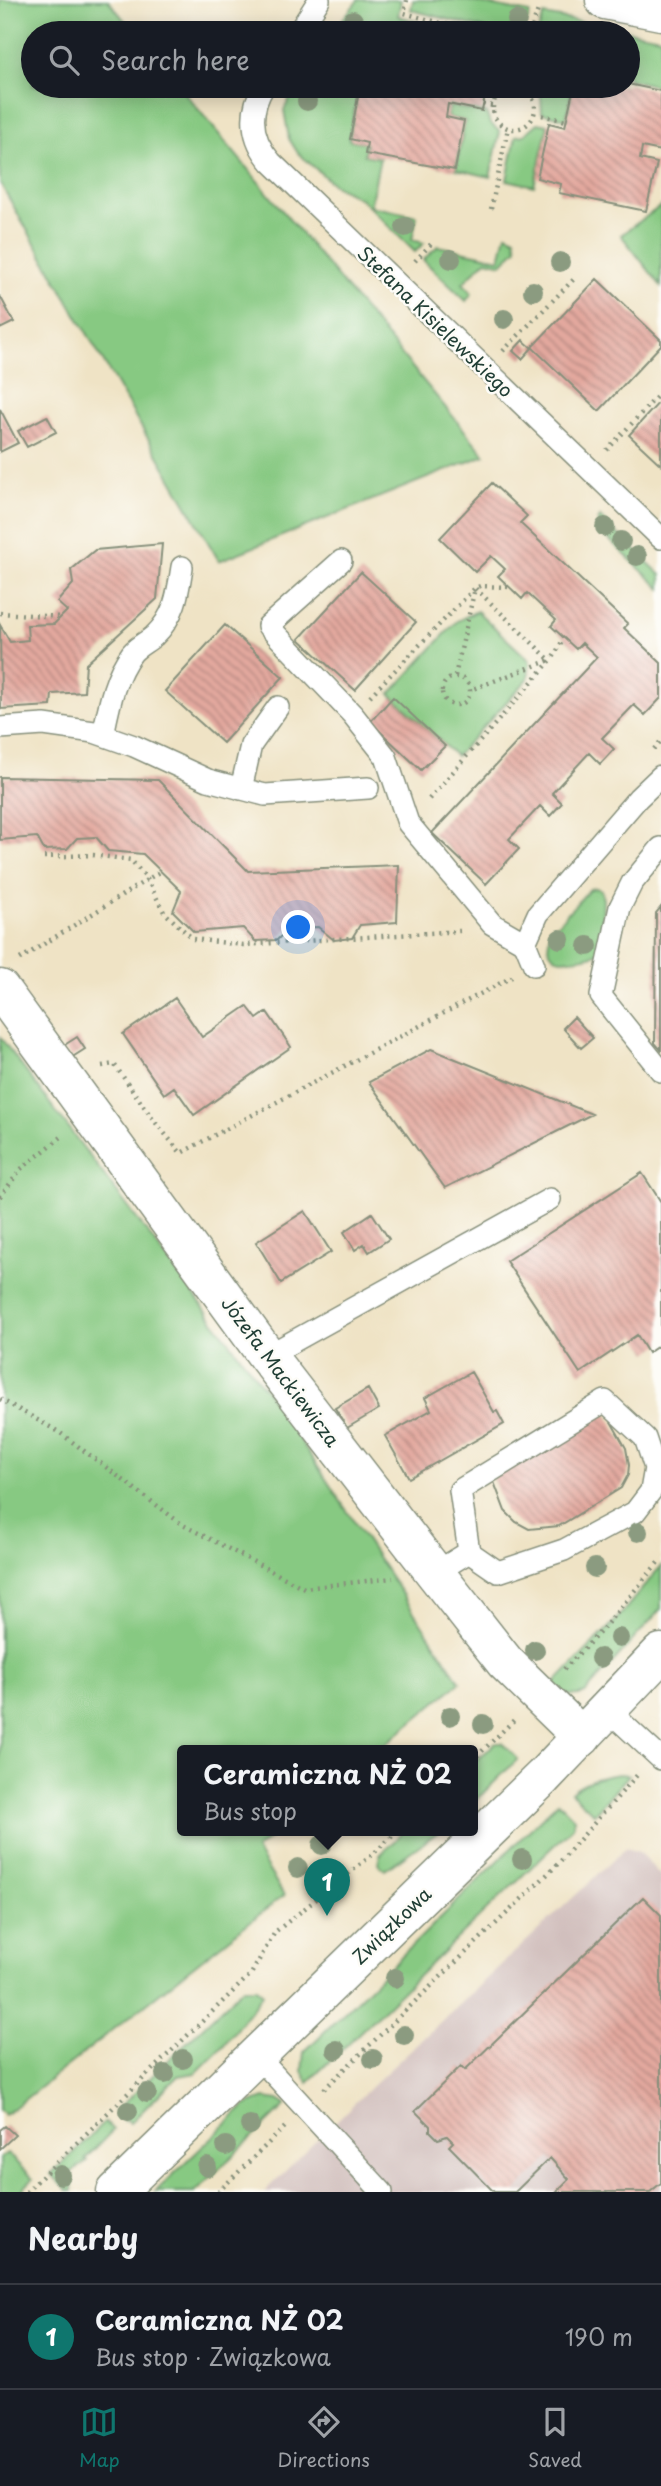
<!DOCTYPE html>
<meta charset="utf-8">
<style>
body{margin:0;font-family:"Playpen Sans",sans-serif;background:#20242c;color:#f1f3f6}
.you{position:absolute;left:299px;top:928px;width:24px;height:24px;margin:-18px;border:5px solid #fff;border-radius:50%;background:#1a73e8;box-shadow:0 0 0 10px #1a73e833}
.badge{display:grid;place-items:center;width:46px;height:46px;border-radius:50%;background:#0f766e;color:#fff;font-size:23px;font-weight:700}
.pin{position:absolute;translate:-50% -58px;filter:drop-shadow(0 2px 4px #0008)}
.pin::after{content:'';position:absolute;top:37px;width:24px;height:21px;background:inherit;clip-path:polygon(0 0,100% 0,50% 100%)}
.popup{position:absolute;left:177px;top:1745px;width:301px;height:91px;box-sizing:border-box;display:grid;place-content:center;border-radius:7px;background:#171b24;filter:drop-shadow(0 2px 5px #0005);font-size:23px;white-space:nowrap;color:#9ea1a6}
.popup b{font-size:26px;color:#f1f3f6}
.popup::after{content:'';position:absolute;left:50%;top:100%;margin-left:-14px;border:14px solid transparent;border-top-color:#171b24}
.list{margin:0;padding:0;list-style:none}
h2{display:flex;justify-content:space-between;align-items:center;height:91px;margin:0;padding:0 28px;font-size:30px}
h2 small{font-size:23px;font-weight:400;color:#9ea1a6}
.list li{display:grid;grid-template-columns:46px 1fr auto;gap:21px;align-items:center;box-sizing:border-box;height:105px;padding:0 28px;border-top:2px solid #363941}
.list b{display:block;font-size:26px;white-space:nowrap}
.list p{margin:0;font-size:23px;white-space:nowrap;color:#9ea1a6}
.list em{font-size:23px;font-style:normal;color:#9ea1a6}
.icon{flex:none;width:38px;height:38px;fill:none;stroke:currentColor;stroke-width:2;stroke-linecap:round;stroke-linejoin:round}
.map{position:relative;flex:none;width:661px;height:2192px;overflow:hidden}
.search{position:absolute;background:#171b24;box-shadow:0 4px 18px #0003;left:21px;right:21px;top:21px;height:77px;display:flex;align-items:center;gap:18px;box-sizing:border-box;padding:0 24px;border-radius:38px;color:#9ea1a6;font-size:26px}
.sheet{height:196px;background:#171b24}
nav{display:flex;justify-content:space-around;align-items:center;box-sizing:border-box;height:98px;border-top:2px solid #363941;background:#171b24;font-size:19px;color:#9ea1a6}
nav a{display:grid;justify-items:center;gap:4px}
nav .on{color:#0f766e}
.map>svg:first-child{display:block}
</style>
<div class="map">
<svg width="661" height="2192" viewBox="0 0 661 2192">
<defs>
<pattern id="building-back-hatch" width="6" height="6" patternUnits="userSpaceOnUse" patternTransform="scale(1.75)"><rect width="6" height="6" fill="#e3a89e"/><path d="M-1 5l2 2M0 0l6 6M5-1l2 2" fill="none" stroke="#b78a82"/></pattern>
</defs>
<rect width="100%" height="100%" fill="#fdfcf7"/>
<filter id="ink" filterUnits="userSpaceOnUse"><feTurbulence type="fractalNoise" baseFrequency=".0143" numOctaves="2"/><feDisplacementMap in="SourceGraphic" scale="14" xChannelSelector="R" yChannelSelector="G"/><feConvolveMatrix kernelMatrix="1 2 1 2 8 2 1 2 1" color-interpolation-filters="sRGB"/></filter>
<filter id="wash" filterUnits="userSpaceOnUse"><feTurbulence type="fractalNoise" baseFrequency=".00686" numOctaves="4" result="noise"/><feDisplacementMap in="SourceGraphic" scale="28" xChannelSelector="R" yChannelSelector="G"/><feGaussianBlur stdDeviation="1.57" result="paint"/><feColorMatrix in="noise" values="0 0 0 0 0 0 0 0 0 0 0 0 0 0 0 0 0 1.4 0 .05"/><feComposite in="paint" operator="in"/></filter>
<g filter="url(#wash)">
<rect width="100%" height="100%" fill="#efe3c5"/>
<path fill="#d1bfbd" d="M626,1848L639,1852L661,1876V2192H264L373,2085Z"/>
<path fill="#87c982" stroke="#53835b" stroke-width="2" d="M0,0H108L135,33H33V86H179L485,455L219,561L0,183Z
M358,0H401L398,16L458,33H401L383,30L382,33H332Z
M413,0H462L530,13L523,33H502L411,10Z
M544,15L661,37V87L628,79V33H537Z
M296,86H359L349,140L366,143L364,155L380,158L370,206L417,216L412,240L424,243L415,252L361,199L334,185L298,153L289,139L284,110Z
M532,86H573L566,119L542,113L541,96Z
M450,106L486,113L490,123L500,132L490,177L456,169L465,121L447,117Z
M538,123L548,125L534,186L507,180L516,136L524,135Z
M661,206V286L621,235Z
M506,234L515,238L517,248L502,264L486,260L463,283L472,293L466,301L423,260L438,246L500,259Z
M600,517L661,575V589L599,530L598,521Z
M477,611L530,661L528,679L456,756L390,694L457,621Z
M596,888L601,890L603,900L601,951C595,957 563,962 555,957C552,955 549,950 548,947L550,932L590,889Z
M0,1037L277,1405L460,1682L378,1750H182V1830H280L256,1850L284,1895L5,2115L0,2110Z
M661,1566V1609L585,1693C571,1699 563,1694 552,1686L617,1619Z
M495,1743H502L518,1759L472,1804V1765Z
M619,1774L629,1775L594,1814L571,1792C584,1780 603,1776 619,1774Z
M558,1802L574,1818L573,1827L308,2082L302,2071L304,2052Z
M405,1830H441L385,1870L378,1863L380,1855Z
M243,1988H256L263,1994L223,2046L196,2073L178,2076L130,2123L126,2119L124,2121L115,2112Z
M264,2098L278,2100L286,2105L195,2192H155L246,2105Z
M105,2122L113,2130L85,2159L87,2161L69,2174L73,2179L72,2191H68L51,2174Z
M7,2153L33,2179L20,2192H0V2158Z"/>
<g id="blocks">
<path fill="url(#building-back-hatch)" d="M628,84L661,91V151L642,147L640,159L657,163L646,211L559,193L561,184L537,178L549,123L565,127L574,86H628Z
M360,86H487L482,111L448,104L446,117L464,121L455,170L365,154L367,143L350,139Z
M597,279L661,340V345L599,411L532,347Z
M0,296L14,322L0,329Z
M523,340L532,348L522,359L513,351Z
M661,400V465L629,435Z
M0,409L18,443L0,452Z
M47,416L56,432L27,447L18,431Z
M492,483L527,516L520,523L628,624L624,628L661,663V698L645,715L634,705L602,738L614,749L600,764L589,753L552,793L562,803L550,816L540,806L509,839L519,849L486,884L432,833L597,657L582,643L576,649L551,626L556,620L527,593L522,599L498,576L505,569L491,556L475,572L440,538Z
M162,544L157,599L86,664L84,692L52,694L51,706L1,709L0,625L10,642L28,640L27,625L54,624L67,611L57,602L73,584L71,570L95,550Z
M361,572L416,622L355,690L299,639Z
M225,625L283,677L223,743L165,691Z
M393,697L445,746L421,770L370,722Z
M0,777L158,780L248,871L399,865L397,922L360,925L352,938L334,940L318,927L289,928L277,940L255,941L243,928L194,932L173,911L181,891L143,854L108,851L96,837L77,838L67,849L44,850L37,837L0,840Z
M661,907V1050L655,1043L656,913Z
M175,998L202,1037L247,1006L257,1019L267,1012L291,1047L194,1115L174,1087L164,1094L123,1034Z
M574,1017L593,1038L581,1048L563,1028Z
M77,1037L85,1049L71,1058L63,1046Z
M431,1049L592,1114L445,1188L369,1082Z
M642,1173L661,1202V1344L648,1353L637,1335L580,1373L506,1261Z
M305,1211L331,1252L281,1283L256,1242Z
M372,1213L389,1239L369,1252L364,1244L355,1250L344,1232Z
M471,1372L494,1412L497,1411L504,1424L409,1478L385,1436L431,1410L425,1398Z
M368,1389L379,1409L347,1428L335,1408Z
M605,1411L626,1448L629,1465L628,1475L621,1488L559,1526L529,1529L516,1522L505,1511L491,1474Z
M643,1897L661,1915V2183L650,2192H556L569,2179L550,2158L515,2192H494L449,2146L453,2142L447,2136L438,2139L430,2131V2126L415,2111L461,2066L465,2070Z
M5,2126L15,2135L0,2149V2130Z"/>
</g>
</g>
<g filter="url(#ink)">
<use href="#blocks" fill-opacity="0" stroke="#87907c" stroke-width="2"/>
<g fill="none" stroke-linecap="round" stroke-linejoin="round">
<defs>
<path id="service" d="M298,33L319,0
M264,86C248,112 251,139 271,162L661,538
M341,561L268,626L353,715L386,757L408,823L492,924L525,943
M0,728L44,725L94,732L134,746L208,780L265,795L368,788
M103,735C109,706 114,677 132,653C138,646 147,642 154,636C175,616 178,594 182,567
M241,789L251,745L278,707
M661,848L632,883L620,907L601,996L661,1071
M534,965L525,943L538,914L638,798L661,776
M267,1356L550,1199
M435,1573L469,1552L498,1572L564,1550L635,1512L651,1491L655,1468L645,1438L605,1401L460,1490L469,1552
M608,1710L661,1759
M257,2056L382,2192"/>
<path id="minor" d="M605,0L661,11
M0,989L267,1356L435,1573L505,1662L582,1737"/>
<path id="tertiary" d="M116,2192L543,1777L661,1653"/>
</defs>
<use href="#service" stroke="#87907c" stroke-width="24"/>
<use href="#minor" stroke="#87907c" stroke-width="41"/>
<use href="#tertiary" stroke="#87907c" stroke-width="41"/>
<path stroke="#87907c" stroke-width="4.5" stroke-dasharray="2 5" stroke-linecap="butt" d="M407,0L404,13L478,33
M530,33L539,7
M493 108a21 21 0 1 1 42 0a21 21 0 1 1-42 0Z
M483,104L493,106
M542,115L566,121
M491,209L508,128
M415,261L431,244
M503,351L576,277
M607,450L661,392
M0,613L61,617
M455,676L475,588L550,660L470,690
M442 691a14 14 0 1 1 28 0a14 14 0 1 1-28 0Z
M370,696L475,588L480,586L510,587
M654,749L661,741
M429,799L553,658L564,638
M44,857L93,855L131,860L147,879L164,912L193,939L243,945L460,931
M20,959L161,871
M102,1066L114,1064L155,1122L181,1153L512,977
M0,1197L21,1169L64,1135
M0,1399L59,1432L183,1525L304,1588L393,1578
M564,1669L601,1631L661,1559
M472,1761L514,1720
M324,2089L556,1866L639,1773
M26,2192L251,1974L275,1932L372,1855L399,1830
M218,2192L285,2127"/>
<use href="#service" stroke="#fff" stroke-width="21"/>
<use href="#minor" stroke="#fff" stroke-width="38"/>
<use href="#tertiary" stroke="#fff" stroke-width="38"/>
</g>
<g fill="#8b9b80">
<circle cx="353" cy="20" r="10"/>
<circle cx="517" cy="20" r="10"/>
<circle cx="307" cy="101" r="10"/>
<circle cx="405" cy="227" r="10"/>
<circle cx="451" cy="259" r="10"/>
<circle cx="560" cy="262" r="10"/>
<circle cx="533" cy="291" r="10"/>
<circle cx="504" cy="319" r="10"/>
<circle cx="605" cy="527" r="10"/>
<circle cx="621" cy="541" r="10"/>
<circle cx="637" cy="556" r="10"/>
<circle cx="560" cy="939" r="10"/>
<circle cx="588" cy="946" r="10"/>
<circle cx="638" cy="1532" r="10"/>
<circle cx="595" cy="1568" r="10"/>
<circle cx="619" cy="1638" r="10"/>
<circle cx="535" cy="1650" r="10"/>
<circle cx="600" cy="1658" r="10"/>
<circle cx="450" cy="1716" r="10"/>
<circle cx="483" cy="1724" r="10"/>
<circle cx="322" cy="1845" r="10"/>
<circle cx="522" cy="1859" r="10"/>
<circle cx="298" cy="1868" r="10"/>
<circle cx="395" cy="1978" r="10"/>
<circle cx="404" cy="2035" r="10"/>
<circle cx="336" cy="2050" r="10"/>
<circle cx="183" cy="2059" r="10"/>
<circle cx="373" cy="2059" r="10"/>
<circle cx="165" cy="2074" r="10"/>
<circle cx="147" cy="2093" r="10"/>
<circle cx="128" cy="2111" r="10"/>
<circle cx="250" cy="2125" r="10"/>
<circle cx="226" cy="2146" r="10"/>
<circle cx="207" cy="2167" r="10"/>
<circle cx="61" cy="2175" r="10"/>
</g>
</g>
<g text-anchor="middle" dominant-baseline="central" stroke-width="5" stroke-linejoin="round" paint-order="stroke">
<g font-size="19" fill="#1f3d34" stroke="#fdfcf7">
<text transform="translate(436 321) rotate(44)">Stefana Kisielewskiego</text>
<text transform="translate(281 1371) rotate(53)">Józefa Mackiewicza</text>
<text transform="translate(391 1925) rotate(-44)">Związkowa</text>
</g>
</g>
</svg>
<div class="you"></div>
<div class="pin badge" style="left:327px;top:1916px">1</div>
<div class="popup"><b>Ceramiczna NŻ 02</b>Bus stop</div>
<div class="search"><svg class="icon" aria-label="search" viewBox="0 0 24 24"><circle cx="10" cy="10" r="6"/><path d="M15 15l6 6"/></svg>Search here</div>
</div>
<section class="sheet">
<h2>Nearby<small></small></h2>
<ul class="list">
<li><span class="badge">1</span><div><b>Ceramiczna NŻ 02</b><p>Bus stop · Związkowa</p></div><em>190 m</em></li>
</ul>
</section>
<nav>
<a class="on"><svg class="icon" aria-label="map" viewBox="0 0 24 24"><path d="M3 6l6-2 6 2 6-2v14l-6 2-6-2-6 2zM9 4v14M15 6v14"/></svg>Map</a>
<a><svg class="icon" aria-label="directions" viewBox="0 0 24 24"><path d="M12 3l9 9-9 9-9-9zM9 14v-3h6M13 9l2 2-2 2"/></svg>Directions</a>
<a><svg class="icon" aria-label="saved" viewBox="0 0 24 24"><path d="M7 4h10v16l-5-4-5 4z"/></svg>Saved</a>
</nav>
